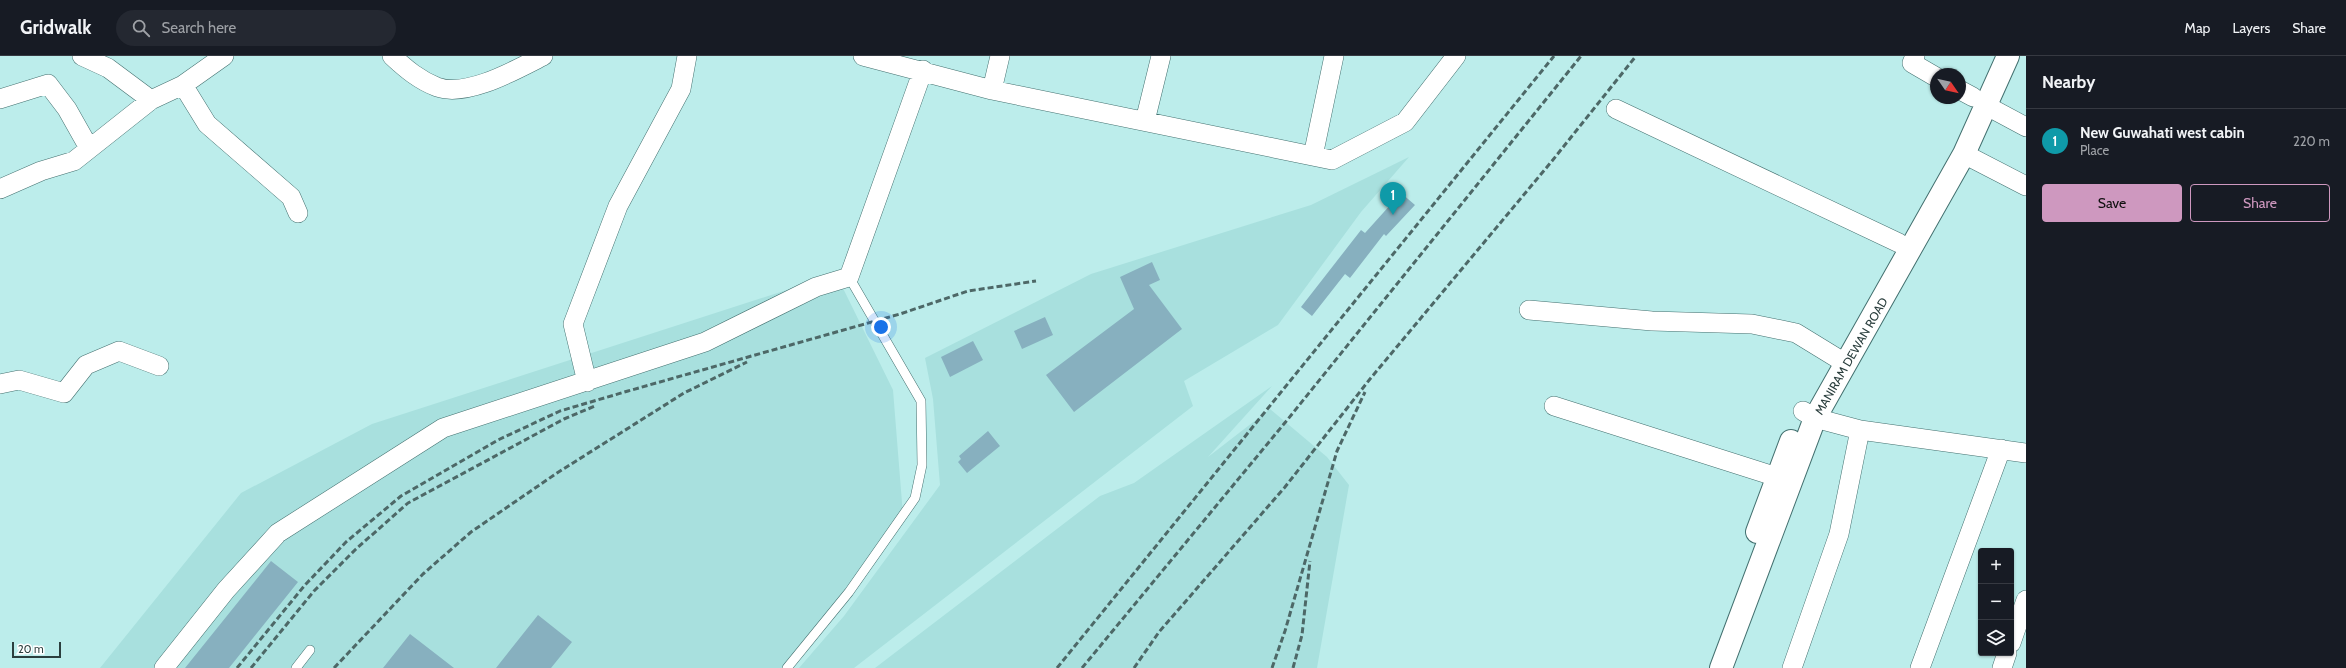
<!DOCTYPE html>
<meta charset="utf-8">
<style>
body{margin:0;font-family:Cabin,sans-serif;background:#242831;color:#f1f3f6}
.controls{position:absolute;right:12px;bottom:12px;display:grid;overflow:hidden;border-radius:4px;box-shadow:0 1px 3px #0004}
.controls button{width:36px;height:36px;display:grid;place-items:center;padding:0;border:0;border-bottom:1px solid #363941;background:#171b24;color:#f1f3f6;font:20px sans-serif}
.compass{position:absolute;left:1930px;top:12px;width:36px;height:36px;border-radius:50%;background:#171b24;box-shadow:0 1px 3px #0004;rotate:124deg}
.scale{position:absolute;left:12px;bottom:10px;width:49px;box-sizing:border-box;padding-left:4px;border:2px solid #2b3f3e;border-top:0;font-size:11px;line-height:14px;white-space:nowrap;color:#2b3f3e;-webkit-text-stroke:3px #fff;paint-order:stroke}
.you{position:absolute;left:881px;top:271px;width:14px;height:14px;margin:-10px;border:3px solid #fff;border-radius:50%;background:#1a73e8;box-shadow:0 0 0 6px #1a73e833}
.badge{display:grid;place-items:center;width:26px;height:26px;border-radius:50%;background:#ce98bf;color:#fff;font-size:13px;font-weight:700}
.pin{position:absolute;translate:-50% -33px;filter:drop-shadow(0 1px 2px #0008)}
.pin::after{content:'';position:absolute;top:21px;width:14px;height:12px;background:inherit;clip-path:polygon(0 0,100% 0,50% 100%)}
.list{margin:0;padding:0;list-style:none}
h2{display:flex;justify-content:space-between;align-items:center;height:52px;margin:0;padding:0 16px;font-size:17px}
h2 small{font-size:13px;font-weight:400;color:#9ea1a6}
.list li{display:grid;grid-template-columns:26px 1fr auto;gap:12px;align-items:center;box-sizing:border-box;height:64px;padding:0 16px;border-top:1px solid #363941}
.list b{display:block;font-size:15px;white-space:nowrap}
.list p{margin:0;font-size:13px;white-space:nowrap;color:#9ea1a6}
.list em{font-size:13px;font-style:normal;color:#9ea1a6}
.actions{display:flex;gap:8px;padding:12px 16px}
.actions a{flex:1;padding:9px 0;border:1px solid #ce98bf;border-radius:4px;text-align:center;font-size:14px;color:#ce98bf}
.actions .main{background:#ce98bf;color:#111}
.icon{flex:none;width:22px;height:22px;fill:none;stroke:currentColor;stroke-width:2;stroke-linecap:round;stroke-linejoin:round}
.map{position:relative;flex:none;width:2026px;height:612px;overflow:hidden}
header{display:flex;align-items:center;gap:24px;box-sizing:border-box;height:56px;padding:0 20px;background:#171b24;border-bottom:1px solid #363941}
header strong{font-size:19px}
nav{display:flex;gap:22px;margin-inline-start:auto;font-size:14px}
.search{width:280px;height:36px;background:#242831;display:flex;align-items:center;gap:10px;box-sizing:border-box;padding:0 14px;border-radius:22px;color:#9ea1a6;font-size:15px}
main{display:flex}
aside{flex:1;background:#171b24}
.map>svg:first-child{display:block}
</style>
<header>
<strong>Gridwalk</strong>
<div class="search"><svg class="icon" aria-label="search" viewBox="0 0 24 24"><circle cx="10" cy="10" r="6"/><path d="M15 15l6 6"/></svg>Search here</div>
<nav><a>Map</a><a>Layers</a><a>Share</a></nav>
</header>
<main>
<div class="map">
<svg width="2026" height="612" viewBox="0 0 2026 612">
<rect width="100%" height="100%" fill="#bcedeb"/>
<path fill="#a8e0de" d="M1409,101L1361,156L1278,269L1184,325L1193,350L854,612H799L844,560L940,429L933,343L925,302L1091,218L1311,149Z
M836,218L893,334L903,459L783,612H100L241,437L372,368Z
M1272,330L1208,401L1270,353L1327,401L1349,429L1317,612H875L1100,440L1134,427Z"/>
<path fill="#87b0bf" d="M1401,137L1415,149L1386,180L1384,178L1350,222L1345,218L1312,260L1301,251L1361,174L1365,177Z
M1152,206L1160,224L1149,229L1182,273L1074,356L1046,319L1134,253L1120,221Z
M1045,261L1053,279L1022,293L1014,275Z
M973,285L983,304L950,321L941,301Z
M988,375L1000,390L967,417L958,406L961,403L959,400Z
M271,505L298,526L229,612H185Z
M538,559L572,586L551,612H496Z
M410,578L423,588L454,612H383Z"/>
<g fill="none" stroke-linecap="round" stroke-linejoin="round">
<defs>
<path id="service" d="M296,612L310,594
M787,612L849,536L915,442L922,409L921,345L849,221"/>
<path id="minor" d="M82,0L108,12L151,44
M392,0C406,13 419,24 437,31C467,42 517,13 543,0
M863,0L992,34L1332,104L1405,66L1456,0
M1915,0L1912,7L1936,21
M183,29L207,68L291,141L298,157
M992,34L1000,0
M1960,34L1973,41
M0,43L48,28L67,53L89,92
M1985,49L2026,71
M1616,53L1899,187
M1145,65L1161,0
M1964,98L2026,130
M1313,100L1334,0
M0,133L41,115L74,105L151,44L183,29L224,0
M1529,254L1652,265L1752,268L1796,277L1845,307
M587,326L573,268L618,150L681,33L687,0
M0,328L19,324L64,337L86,309L119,295L159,310
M1554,350L1777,421
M1803,355L1815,362L1860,374L2026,397
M2011,587L2026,544
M164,612L226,534L278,477L443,372L705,286L816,231L849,221L923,14
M1792,612L1839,478L1860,374
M1920,612L2001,393
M2002,612L2007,597"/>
<path id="primary" d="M1757,476L1791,385
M1721,612L1815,362L1964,98L2008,0"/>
</defs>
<use href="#service" stroke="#43706f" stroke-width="10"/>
<use href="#minor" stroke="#43706f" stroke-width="20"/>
<use href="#primary" stroke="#43706f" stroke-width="24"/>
<use href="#service" stroke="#fff" stroke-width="9"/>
<use href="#minor" stroke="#fff" stroke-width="19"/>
<use href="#primary" stroke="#fff" stroke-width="22"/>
<path stroke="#4d6867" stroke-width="3" stroke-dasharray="6 3" stroke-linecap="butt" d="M237,612L305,529L346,486L401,440L498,384L560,355L628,335L900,258L968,235L1036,225
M251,612L314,535L356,493L408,447L564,363L595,350
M334,612L423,518L471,476L557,417L684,337L747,306
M1057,612L1554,0
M1082,612L1288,363L1581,0
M1134,612L1159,576L1285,431L1370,323L1552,105L1636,0
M1272,612L1285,575L1337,395L1365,336
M1293,612L1302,579L1310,505"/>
</g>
<g text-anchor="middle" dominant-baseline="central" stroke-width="3" stroke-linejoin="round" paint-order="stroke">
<g font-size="12" fill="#2b3f3e" stroke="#fff">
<text transform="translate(1851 300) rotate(-60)">MANIRAM DEWAN ROAD</text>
</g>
</g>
</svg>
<div class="controls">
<button>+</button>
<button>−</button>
<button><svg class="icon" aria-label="layers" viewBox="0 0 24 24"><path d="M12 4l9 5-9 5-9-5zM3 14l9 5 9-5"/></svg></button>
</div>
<svg class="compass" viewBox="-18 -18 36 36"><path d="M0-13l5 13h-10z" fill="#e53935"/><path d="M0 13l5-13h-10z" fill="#9ea1a6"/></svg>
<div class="scale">20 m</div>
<div class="you"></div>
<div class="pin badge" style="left:1393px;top:159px;background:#0f9aa8">1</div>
</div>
<aside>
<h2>Nearby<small></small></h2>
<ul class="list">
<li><span class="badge" style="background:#0f9aa8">1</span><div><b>New Guwahati west cabin</b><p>Place</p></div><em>220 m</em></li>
</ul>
<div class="actions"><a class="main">Save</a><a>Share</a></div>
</aside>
</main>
